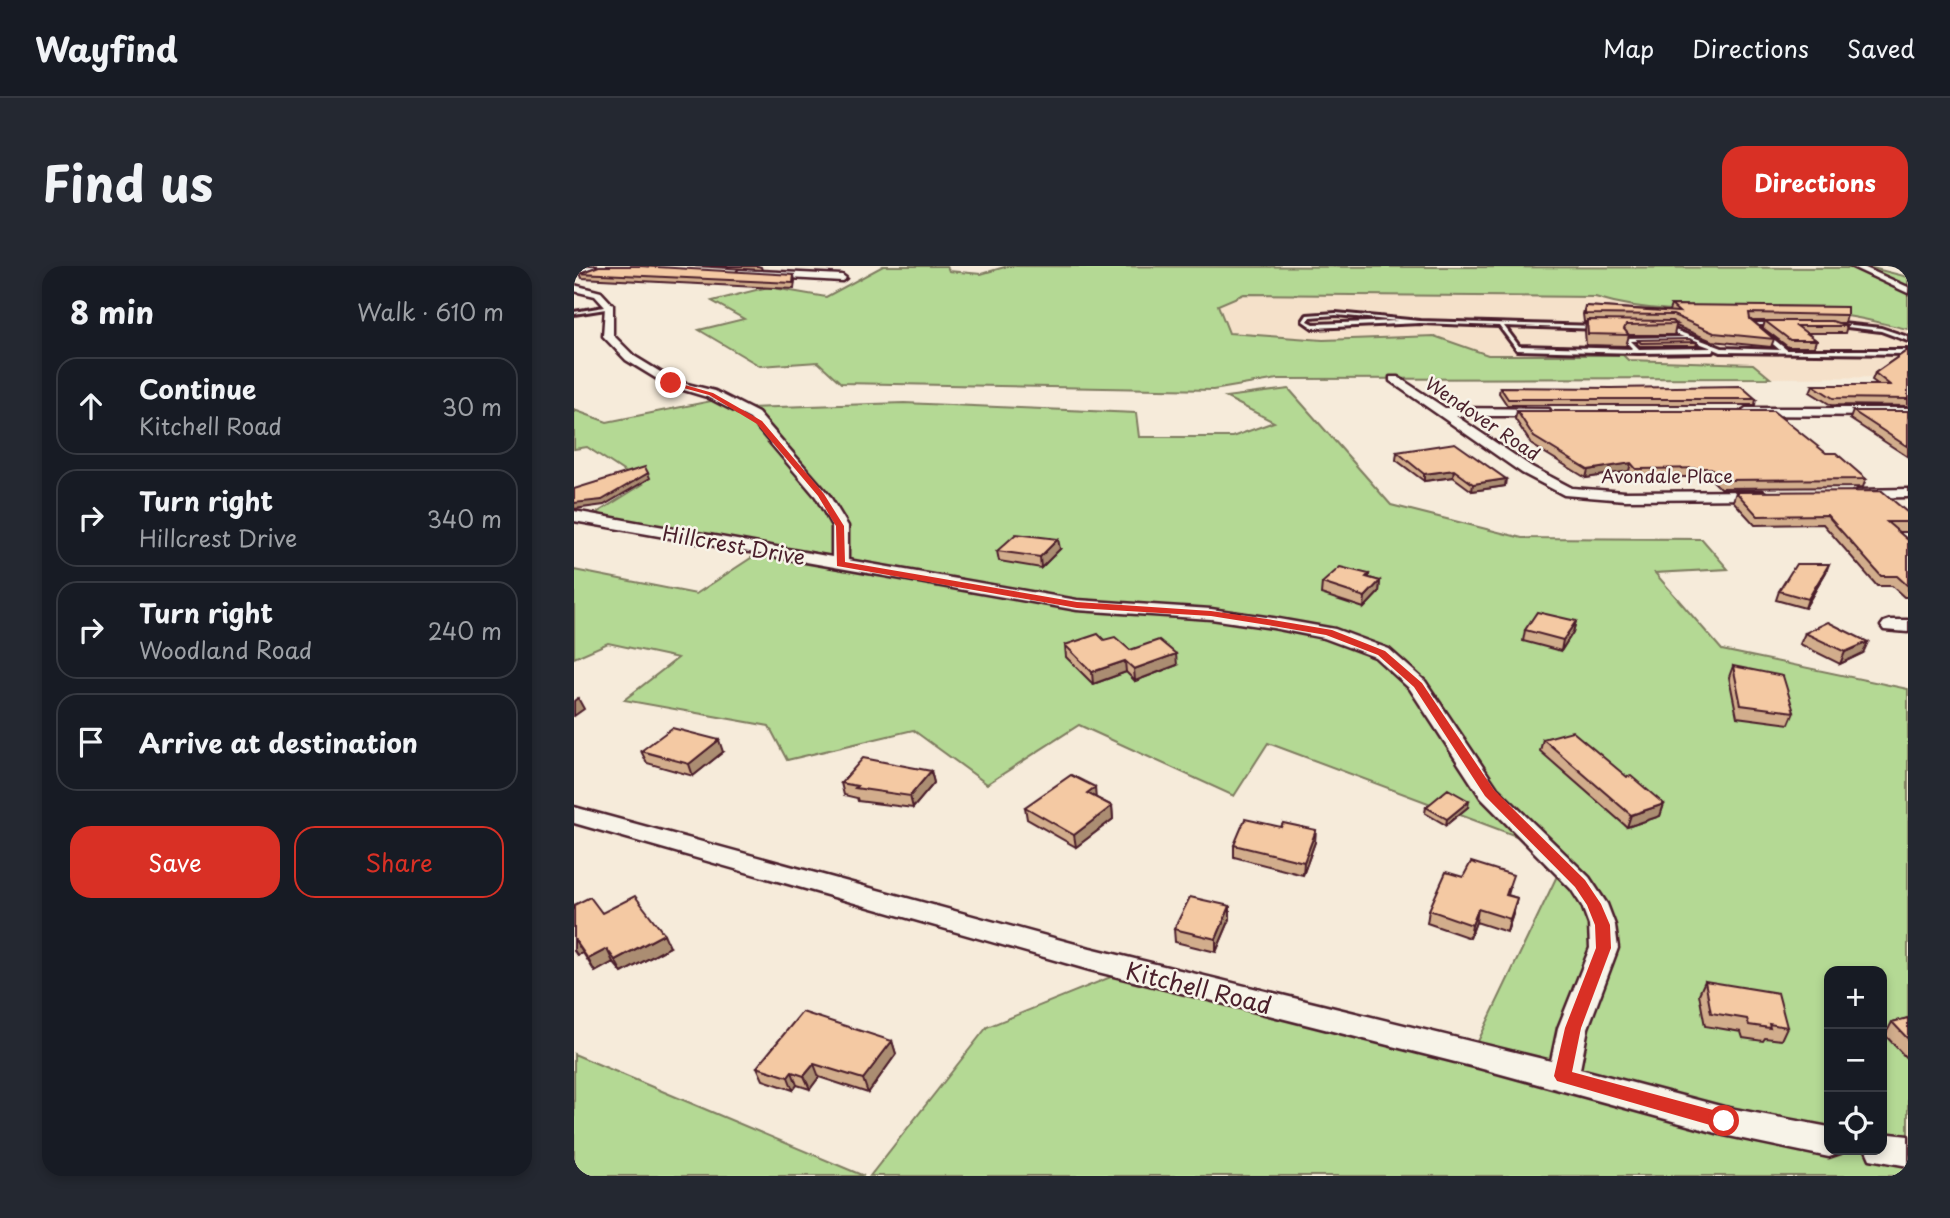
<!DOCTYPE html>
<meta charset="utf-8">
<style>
body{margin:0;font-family:"Playpen Sans",sans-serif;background:#242831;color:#f1f3f6}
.controls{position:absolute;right:21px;bottom:21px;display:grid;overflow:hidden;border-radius:14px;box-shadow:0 4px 10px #0003}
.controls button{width:63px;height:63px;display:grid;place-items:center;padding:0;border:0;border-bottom:2px solid #363941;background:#171b24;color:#f1f3f6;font:35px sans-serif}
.stop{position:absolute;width:21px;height:21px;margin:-16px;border:5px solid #d93025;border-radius:50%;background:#fff}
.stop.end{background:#d93025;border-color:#fff;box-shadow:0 2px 7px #0008}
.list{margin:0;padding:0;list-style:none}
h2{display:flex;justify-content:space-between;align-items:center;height:91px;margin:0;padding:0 28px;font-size:30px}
h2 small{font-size:23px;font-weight:400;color:#9ea1a6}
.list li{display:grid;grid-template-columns:46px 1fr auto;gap:21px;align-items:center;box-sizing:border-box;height:98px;margin:0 14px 14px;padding:0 14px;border:2px solid #363941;border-radius:21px}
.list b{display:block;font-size:26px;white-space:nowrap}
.list p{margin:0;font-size:23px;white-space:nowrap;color:#9ea1a6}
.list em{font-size:23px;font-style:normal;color:#9ea1a6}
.actions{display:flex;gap:14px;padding:21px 28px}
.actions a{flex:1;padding:16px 0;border:2px solid #d93025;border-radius:21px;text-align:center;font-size:24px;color:#d93025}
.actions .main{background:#d93025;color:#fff}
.icon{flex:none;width:38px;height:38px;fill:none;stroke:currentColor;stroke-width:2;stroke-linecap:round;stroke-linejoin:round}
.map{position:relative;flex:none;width:1334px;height:910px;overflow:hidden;border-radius:21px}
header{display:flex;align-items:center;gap:42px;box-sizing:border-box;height:98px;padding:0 35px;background:#171b24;border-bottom:2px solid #363941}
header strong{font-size:33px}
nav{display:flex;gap:38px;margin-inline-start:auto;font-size:24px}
.intro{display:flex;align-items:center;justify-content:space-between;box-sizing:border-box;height:168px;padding:0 42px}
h1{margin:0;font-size:49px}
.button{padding:18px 32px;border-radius:21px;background:#d93025;color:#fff;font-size:24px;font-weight:700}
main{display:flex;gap:42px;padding:0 42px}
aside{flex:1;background:#171b24;border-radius:21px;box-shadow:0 4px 10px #0003}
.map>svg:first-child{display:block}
</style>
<header>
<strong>Wayfind</strong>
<nav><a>Map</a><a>Directions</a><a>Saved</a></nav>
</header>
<div class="intro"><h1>Find us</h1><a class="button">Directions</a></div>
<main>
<aside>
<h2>8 min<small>Walk · 610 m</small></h2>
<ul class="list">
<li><svg class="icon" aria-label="ahead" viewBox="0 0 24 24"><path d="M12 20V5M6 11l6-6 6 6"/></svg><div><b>Continue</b><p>Kitchell Road</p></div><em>30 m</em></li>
<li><svg class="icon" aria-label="right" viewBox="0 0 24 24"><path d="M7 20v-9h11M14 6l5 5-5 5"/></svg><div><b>Turn right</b><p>Hillcrest Drive</p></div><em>340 m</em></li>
<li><svg class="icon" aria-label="right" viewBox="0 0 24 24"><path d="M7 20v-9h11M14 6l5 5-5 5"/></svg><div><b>Turn right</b><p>Woodland Road</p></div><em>240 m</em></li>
<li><svg class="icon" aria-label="arrive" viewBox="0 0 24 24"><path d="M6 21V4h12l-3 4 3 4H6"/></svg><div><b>Arrive at destination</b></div></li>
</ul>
<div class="actions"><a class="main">Save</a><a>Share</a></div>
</aside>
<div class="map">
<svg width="1334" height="910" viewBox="0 0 1334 910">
<rect width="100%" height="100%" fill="#f6ebda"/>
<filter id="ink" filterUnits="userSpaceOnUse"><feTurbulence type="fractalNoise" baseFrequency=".0143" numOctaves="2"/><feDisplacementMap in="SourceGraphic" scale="14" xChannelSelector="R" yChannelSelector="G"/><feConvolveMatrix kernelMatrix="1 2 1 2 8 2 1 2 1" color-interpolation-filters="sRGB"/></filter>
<g filter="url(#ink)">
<path fill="#f5e1ca" d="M670,28L1021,31L1044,38L1247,46L1334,63V111L1196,112L1179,98L1081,97L1053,94L1049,89H914L860,70L749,74L655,67L644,39Z"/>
<path fill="#b4d994" stroke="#7f7c60" stroke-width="2" fill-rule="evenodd" d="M309,0H373L375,5L407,8L434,0L1298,2L1334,11V63C1305,57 1274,48 1244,46C1170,43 1093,53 1021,31L670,28L644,39L655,67L749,74L860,70L914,89H1049L1054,94L1179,98L1196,112L704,113L639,124L267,117L244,96L186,100L125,64L170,53L138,35L194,21L252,31Z
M715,123L817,239L948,272L1128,273L1154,303L1081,307L1148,384L1334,423V910H296L413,761L554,704L899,786L993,589L694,477L660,530L505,459L413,518L339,464L213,494L195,460L50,434L104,392L34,377L0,392V304L122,328L186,286L13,253L69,218L13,181L0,183V144L33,156L152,132L172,142L330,137L562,147L565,171H658L700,156L651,131ZM1255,705H1308V884H1255Z
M0,788L290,910H0Z"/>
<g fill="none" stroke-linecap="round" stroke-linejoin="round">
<defs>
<path id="service" d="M36,40L38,42L0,48V46Z
M762,47L846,55L1025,60L1027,63L930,60L945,80L1059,83L1050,74V72L1110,71L1088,63L1090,60L1148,82L1206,84L1175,58L1177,57H1204L1206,59H1182L1213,84H1334V88L1147,86L1140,83L1138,86L1064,87L943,84L925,60L846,57L739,62L729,55L733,49ZM762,49L824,55L740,58L734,55L736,51ZM1114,73L1138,82L1065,83L1057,75Z
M1258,57L1307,62L1334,71V75L1307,65L1256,59Z"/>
<path id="minor" d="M9,0H22L0,8V2Z
M1276,0H1287L1334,21V27Z
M165,4L268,9L272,12L268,15L162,9Z
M0,19L27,26L39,39V69L60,90L101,115L141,125L184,147L255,229L274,260V294L503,334L637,343L699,352L761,363L815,383L851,415L923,522L1015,611L1033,638L1041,659L1044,682L1014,762L1006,803L1150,841L1255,861V884H1268L1267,887L1255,891L1150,869L905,802L516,704L0,557V541L516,682L977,795L984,762L1016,682L1015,659L1008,640L997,623L907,532L836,423L801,391L750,372L699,362L637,353L503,344L0,255V245L258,291V260L242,231L176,153L133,131L93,119L52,94L29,70L31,41L21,30L0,25Z
M816,111H824L871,142L975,143L977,146L971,150H882L958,201L998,222L1051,226L1188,225L1195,229L1188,233L1051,234L990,229L948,207L816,115Z
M1172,142H1334V150L1168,149L1166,146Z
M1334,223V231L1284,232L1277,228L1284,224Z
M1316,354H1334V366L1310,364L1307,360L1310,356Z
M1308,867L1334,870V900L1296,893L1292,884H1308Z"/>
</defs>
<use href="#service" stroke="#4a1f2b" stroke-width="6"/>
<use href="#minor" stroke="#4a1f2b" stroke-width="5"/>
<use href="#service" fill="#f7f3e8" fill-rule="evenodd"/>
<use href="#minor" fill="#f7f3e8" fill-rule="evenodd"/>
</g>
<path fill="#d2ad8c" stroke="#4a1f2b" stroke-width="2" d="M121,0H184L187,1L188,4Z
M6,7L220,9L221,15L220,23L8,12Z
M1097,39L1273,49L1271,57H1262L1273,60L1271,67H1233L1242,74L1240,81H1214L1189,62L1191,55H1179L1200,73L1197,81L1138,75L1102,60L1100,69H1055L1052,80L1012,79L1011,65L1012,56H1010L1009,48L1011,40L1095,45Z
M1064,74L1123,76L1122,80H1066L1063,78Z
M1334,84V140L1257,139L1236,126L1239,119H1305L1298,114L1301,107Z
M926,121L1182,133L1181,139H933L925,127Z
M943,145L1252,187L1292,213L1289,221L1146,222L1135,211H1060L1055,205L1012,212L958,179L941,153Z
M1279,145H1334V191L1276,153Z
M823,186L931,220L898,225L879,211L850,215L822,194Z
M1162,226L1334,247V266H1324L1334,274V331H1330L1318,320H1303L1249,258L1181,259L1159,235Z
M486,283L467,302L425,295L423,285Z
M1252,306L1231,342L1202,334L1205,325Z
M795,308V312L806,315L805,326L790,342L747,328L748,317Z
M1002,355L999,366L987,385L949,375L951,364Z
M1231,367L1289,387L1266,398L1226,378Z
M530,374L556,384L603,399L561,415L552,406L519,418L492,391L491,379Z
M1159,400L1220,446L1215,458L1163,451L1155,411Z
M969,473L1090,538L1086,550L1053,561L966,485Z
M67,485L149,486L119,510L73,497Z
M357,505L360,517L339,542L284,535L283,532L270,529L267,517Z
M522,532L538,540L539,553L502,581L453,553L451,541Z
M852,541H894L872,559L851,547Z
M741,576L729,609L660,591V579Z
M889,611L936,622L934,629L943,632L940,645L933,666L902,656L896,672L853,657L855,644Z
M0,639L28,647L96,681L48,707L39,696L21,706L9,687L3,689L0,685Z
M656,640V653L642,686L601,676L600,663Z
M1131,715L1213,761L1207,774L1191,772L1189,775L1169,772L1167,766L1131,760L1125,728Z
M1334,752V794L1311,769L1318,756Z
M318,775L322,788L294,827L245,811L236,823L223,819L219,824L189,814L183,801Z"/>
<path fill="#ab8d72" stroke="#4a1f2b" stroke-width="2" d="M1057,197L1055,205L1012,212L1014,204Z
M880,204L879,211L850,215V208Z
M74,207L76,212L30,239L0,243V237Z
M932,213L931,220L898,225L899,218Z
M484,273L486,283L467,302L466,291Z
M1255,298L1252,306L1231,342L1234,333Z
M806,315L805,326L790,342L791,331Z
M1002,355L999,366L987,385L989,374Z
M1294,376L1289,387L1266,398L1271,386Z
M602,388L603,399L561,415L560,403Z
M551,395L552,406L519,418L518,406Z
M4,432L10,443L0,450V435Z
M145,474L149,486L119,510L115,498Z
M357,505L360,517L339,542L336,530Z
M521,521L522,534L513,527Z
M895,535L894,541L872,559L873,553Z
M1090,538L1086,550L1053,561L1057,549Z
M538,540L539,553L502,581L500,569Z
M742,564L741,576L729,609L730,596Z
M943,632L940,645L933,666L936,653Z
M656,640V653L642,686V673Z
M904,643L902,656L896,672L898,659Z
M90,668L96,681L48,707L41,694Z
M0,674H1L9,687L3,689L0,684Z
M33,683L39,696L21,706L14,693Z
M318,775L322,788L294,827L289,813Z
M240,798L245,811L236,823L230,810Z
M218,806L223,819L219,824L214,811Z"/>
<path fill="#f4c9a3" stroke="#4a1f2b" stroke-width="2" d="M25,0H66L220,9L219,17L6,7Z
M1097,39L1273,41V49L1175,47L1176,53L1200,73L1140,67L1099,49L1011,48V40L1105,46Z
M1013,54L1098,55L1103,58L1052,59L1050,63L1055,69L1014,68Z
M1191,55H1258L1273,60H1223L1242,74H1216Z
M1115,73L1123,76L1067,77L1064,74Z
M1334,84V133L1259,132L1239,119H1316L1301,107Z
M1167,120L1182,133H934L926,121L1037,122Z
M943,145H1199L1252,187H1262L1292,213L1149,214L1137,202L1062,203L1057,197L1014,204L960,171Z
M1279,145H1334V181Z
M881,177L932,213L899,218L880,204L850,208L823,186Z
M71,201L74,207L28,234L0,237V223Z
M1308,225L1334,247V256H1313L1334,274V320L1323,310H1307L1253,249L1184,250L1162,226Z
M442,268L484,273L466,291L423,285Z
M1222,298H1255L1234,333L1205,325Z
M766,301L795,308L792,311L806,315L791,331L748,317Z
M963,346L1002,355L989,374L951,364Z
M1254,356L1294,376L1271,386L1231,367Z
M524,368L530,374L541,371L556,384L585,374L602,388L560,403L551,395L518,406L491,379Z
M1159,400L1209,410L1220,446L1167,439Z
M98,462L145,474L115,498L67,485Z
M998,465L1053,511L1057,510L1090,538L1057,549L969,473Z
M289,492L357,505L336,530L281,522L283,520L267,517Z
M497,509L521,521L513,527L538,540L500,569L451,541Z
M874,523L895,535L873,553L852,541Z
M671,553L707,561L709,557L742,564L730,596L660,579Z
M897,596L939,609L932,629L943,632L936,653L904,643L898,659L855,644L872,606L889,611Z
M61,630L90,668L41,694L33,683L14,693L1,674H0V639L16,631L28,647Z
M616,631L656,640L642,673L600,663Z
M1131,715L1204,727L1213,761L1195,758L1196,762L1175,759L1173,753L1137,747Z
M228,746L318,775L289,813L240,798L230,810L218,806L214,811L183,801Z
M1334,752V773L1318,756Z"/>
</g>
<path fill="#d93025" d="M97,115L139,127L188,155L250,228L270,260L271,296L503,336L637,345L699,354L758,364L811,385L848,417L920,524L1011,614L1027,638L1036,659L1037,682L1007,762L998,806L1150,847L1158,855L1156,860L1150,863L983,815L980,810L991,762L1022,682L1021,659L1013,639L1001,621L911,530L840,421L804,389L752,369L699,360L637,350L503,342L263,300L262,260L244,230L183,158L135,129L95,118Z"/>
<g text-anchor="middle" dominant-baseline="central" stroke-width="5" stroke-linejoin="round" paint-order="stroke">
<g font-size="18" fill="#4a1f2b" stroke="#f7f3e8">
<text transform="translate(909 152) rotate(34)">Wendover Road</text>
<text x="1093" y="209">Avondale Place</text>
</g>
<g font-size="21" fill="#4a1f2b" stroke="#f7f3e8">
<text transform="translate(160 278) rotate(10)">Hillcrest Drive</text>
</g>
<g font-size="24" fill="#4a1f2b" stroke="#f7f3e8">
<text transform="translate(625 721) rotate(14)">Kitchell Road</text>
</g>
</g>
</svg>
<div class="controls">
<button>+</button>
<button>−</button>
<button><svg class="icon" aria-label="locate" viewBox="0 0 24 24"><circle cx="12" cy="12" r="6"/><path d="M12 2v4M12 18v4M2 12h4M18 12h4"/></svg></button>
</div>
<div class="stop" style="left:1150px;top:855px"></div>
<div class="stop end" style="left:97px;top:117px"></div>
</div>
</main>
